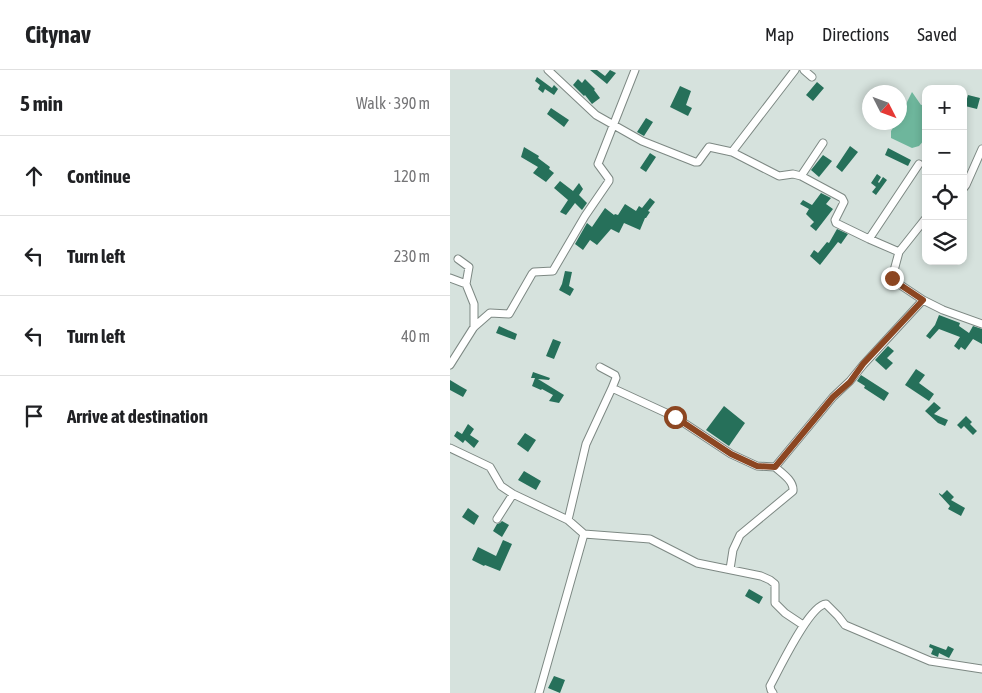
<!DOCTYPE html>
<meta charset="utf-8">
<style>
body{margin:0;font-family:"Asap Condensed",sans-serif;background:#f2f2f2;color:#202124}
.controls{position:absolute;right:15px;top:15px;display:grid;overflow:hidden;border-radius:10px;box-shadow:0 2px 8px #0003}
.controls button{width:45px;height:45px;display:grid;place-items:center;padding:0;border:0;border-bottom:1px solid #e0e0e0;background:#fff;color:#202124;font:25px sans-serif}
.compass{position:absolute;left:412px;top:15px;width:45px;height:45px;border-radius:50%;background:#fff;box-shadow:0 2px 8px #0003;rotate:132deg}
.stop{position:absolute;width:15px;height:15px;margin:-11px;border:4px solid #8c4621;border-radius:50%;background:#fff}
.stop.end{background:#8c4621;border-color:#fff;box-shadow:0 1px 5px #0008}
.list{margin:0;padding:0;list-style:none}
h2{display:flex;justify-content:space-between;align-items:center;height:65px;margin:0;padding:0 20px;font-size:21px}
h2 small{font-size:16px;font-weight:400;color:#757577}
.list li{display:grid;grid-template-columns:32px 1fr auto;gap:15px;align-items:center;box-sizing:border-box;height:80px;padding:0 20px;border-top:1px solid #e0e0e0}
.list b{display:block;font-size:19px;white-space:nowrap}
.list em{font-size:16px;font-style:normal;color:#757577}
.icon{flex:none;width:28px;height:28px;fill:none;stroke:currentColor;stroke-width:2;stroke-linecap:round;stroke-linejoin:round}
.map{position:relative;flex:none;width:532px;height:623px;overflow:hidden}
header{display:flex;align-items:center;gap:30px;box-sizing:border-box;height:70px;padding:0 25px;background:#fff;border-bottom:1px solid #e0e0e0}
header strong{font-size:24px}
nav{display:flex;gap:28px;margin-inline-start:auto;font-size:18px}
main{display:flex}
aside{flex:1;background:#fff}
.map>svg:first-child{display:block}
</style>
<header>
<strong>Citynav</strong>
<nav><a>Map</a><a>Directions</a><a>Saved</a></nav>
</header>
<main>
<aside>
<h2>5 min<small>Walk · 390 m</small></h2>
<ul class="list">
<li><svg class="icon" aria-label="ahead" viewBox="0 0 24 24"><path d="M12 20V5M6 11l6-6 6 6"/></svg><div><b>Continue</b></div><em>120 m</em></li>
<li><svg class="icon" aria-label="left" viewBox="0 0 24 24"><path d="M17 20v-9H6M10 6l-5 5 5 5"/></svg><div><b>Turn left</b></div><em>230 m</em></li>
<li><svg class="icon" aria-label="left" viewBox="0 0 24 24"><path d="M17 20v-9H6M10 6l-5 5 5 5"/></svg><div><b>Turn left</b></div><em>40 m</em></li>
<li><svg class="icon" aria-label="arrive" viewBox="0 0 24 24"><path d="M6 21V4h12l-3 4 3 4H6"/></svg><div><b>Arrive at destination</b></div></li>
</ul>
</aside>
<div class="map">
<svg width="532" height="623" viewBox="0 0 532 623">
<rect width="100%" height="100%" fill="#d6e2dd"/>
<path fill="#6eb69c" d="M462,22L471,35L476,34V68L469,76L462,78L441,68V61L446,53L450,52V46L452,45L453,40Z"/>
<path fill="#26705a" d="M140,0H147L155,6L160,0L166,3L157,14Z
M87,7L102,18L104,15L108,19L104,25L95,19L93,23L88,19L90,15L85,11Z
M128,9L132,13L135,9L145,19L144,20L150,28L142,34L135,25L134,26L123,15Z
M367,12L374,18L363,31L356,25Z
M230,16L241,21L236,35L242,38L238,46L220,37Z
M518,25L530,28L527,39L515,36Z
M101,38L119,50L114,57L97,44Z
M196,48L203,52L194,66L187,62Z
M400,76L408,82L392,102L386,97Z
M74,77L89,86L88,88L100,97L99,99L104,103L96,112L83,103L88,97L71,87Z
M438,78L461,90L458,96L435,85Z
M200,83L206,87L196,102L190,98Z
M373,85L382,91L369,107L361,100Z
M427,104L431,107L428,112L429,113L433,107L437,110L426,125L422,122L426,117L421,113Z
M110,111L123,121L129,113L133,119L129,125L137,133L132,140L125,133L116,145L110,142L118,130L104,118Z
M371,123L381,128L376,134L383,139L366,161L360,156L364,152L356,144L359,139L350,134L353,130L362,135Z
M200,128L205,132L198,141L200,142L196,148H195L190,160L174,153L169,163L161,159L147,175L140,170L133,180L125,174L137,153L142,157L155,138L164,145L165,144L168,145L175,134L186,141L189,136L192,138Z
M387,159L398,164L391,174L388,172L370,195L360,186L364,180L368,183L377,172L379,173Z
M115,201L122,202L119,216L124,219L120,226L109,220L112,214Z
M489,245L510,253L509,256L519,263L523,256L532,259V274L523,269L515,280L511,277L509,280L504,276L510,267L489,259L480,269L476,266L485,255Z
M49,256L67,264L65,270L46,263Z
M103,269L111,272L104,289L96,286Z
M438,276L444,281L437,288L443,293L436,300L425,290Z
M466,299L475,305L469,313L484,324L479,331L455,315Z
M83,302L100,308L99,310L88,309L114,325L109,333L99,331L103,325L92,319L91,320L82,316L85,308H81Z
M411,305L439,323L434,331L414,318L415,316L407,311Z
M0,310L10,316L17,320L13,327L0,320Z
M484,332L491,338L484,344L498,350L495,356L488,353L475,341Z
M274,336L295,353L279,376L256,360Z
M516,346L522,352L520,354L527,361L523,365L514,356L511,359L507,355Z
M18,354L24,359L20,365L29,371L24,378L15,370L13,373L4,366L7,361L12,364Z
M75,363L86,370L78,382L67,374Z
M74,401L91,411L86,420L68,410Z
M497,420L504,427L501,430L515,438L511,446L498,439L500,436L489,424V423L492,425Z
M18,438L29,446L24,455L12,447Z
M52,451L59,455L52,467L43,461L47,454L50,453Z
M53,470L62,474L50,501L35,495L34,496L22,490L28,477L46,486Z
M299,519L313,527L309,534L295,526Z
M480,574L496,580L498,576L504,579L499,588L489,583L488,587L481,584L483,579L479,577Z
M104,606L115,610L110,623L98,618Z"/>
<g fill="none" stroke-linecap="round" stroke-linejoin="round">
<defs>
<path id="minor" d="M98,0L146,45L192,71L245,92H248L259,77L282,82L329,106L343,104L351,106L392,128L394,132L385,150L386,153L419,169L449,182L442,208L443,210L473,230L493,240L532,254
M354,0L362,7
M282,82L345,0
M351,106L373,73
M513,119L516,115L532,79
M419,169L469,94
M449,182L476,148
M8,189L19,197L16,214L24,234V257
M0,208L16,214
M0,295L24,257L40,243L59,244L82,204L84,202L103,201L104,199L135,146L159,111V109L148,94L185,0
M162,318L225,347L281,384L307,396L325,397C332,403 344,411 343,421L290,465L283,480L280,499
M0,378L40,397L51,416L63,424L118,450L134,464L200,469L247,493L311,506L320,510L325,514V533L335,543L353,555
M325,397L383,327L400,311L413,295L473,230
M47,449L63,424
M118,450L136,374L162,318L166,308L165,305L150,297
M89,623L134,464
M323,623L321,620L320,616C329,600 359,535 376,534L388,546L395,555L480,591L532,599"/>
</defs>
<use href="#minor" stroke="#7d8883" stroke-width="9"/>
<use href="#minor" stroke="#fff" stroke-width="7"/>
</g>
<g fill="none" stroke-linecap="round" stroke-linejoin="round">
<path stroke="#8c4621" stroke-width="6" d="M225,347L281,384L307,396L325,397L383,327L400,312L413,294L473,230L443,210L442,208"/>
</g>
</svg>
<div class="controls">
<button>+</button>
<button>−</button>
<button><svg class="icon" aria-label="locate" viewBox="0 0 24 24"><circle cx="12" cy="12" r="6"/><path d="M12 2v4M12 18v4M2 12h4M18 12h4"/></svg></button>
<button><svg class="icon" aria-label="layers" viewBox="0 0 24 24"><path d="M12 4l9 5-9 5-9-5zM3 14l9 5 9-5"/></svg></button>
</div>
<svg class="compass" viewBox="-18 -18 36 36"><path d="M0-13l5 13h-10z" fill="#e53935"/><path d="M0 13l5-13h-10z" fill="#757577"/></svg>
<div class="stop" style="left:225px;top:347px"></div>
<div class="stop end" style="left:442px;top:208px"></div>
</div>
</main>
